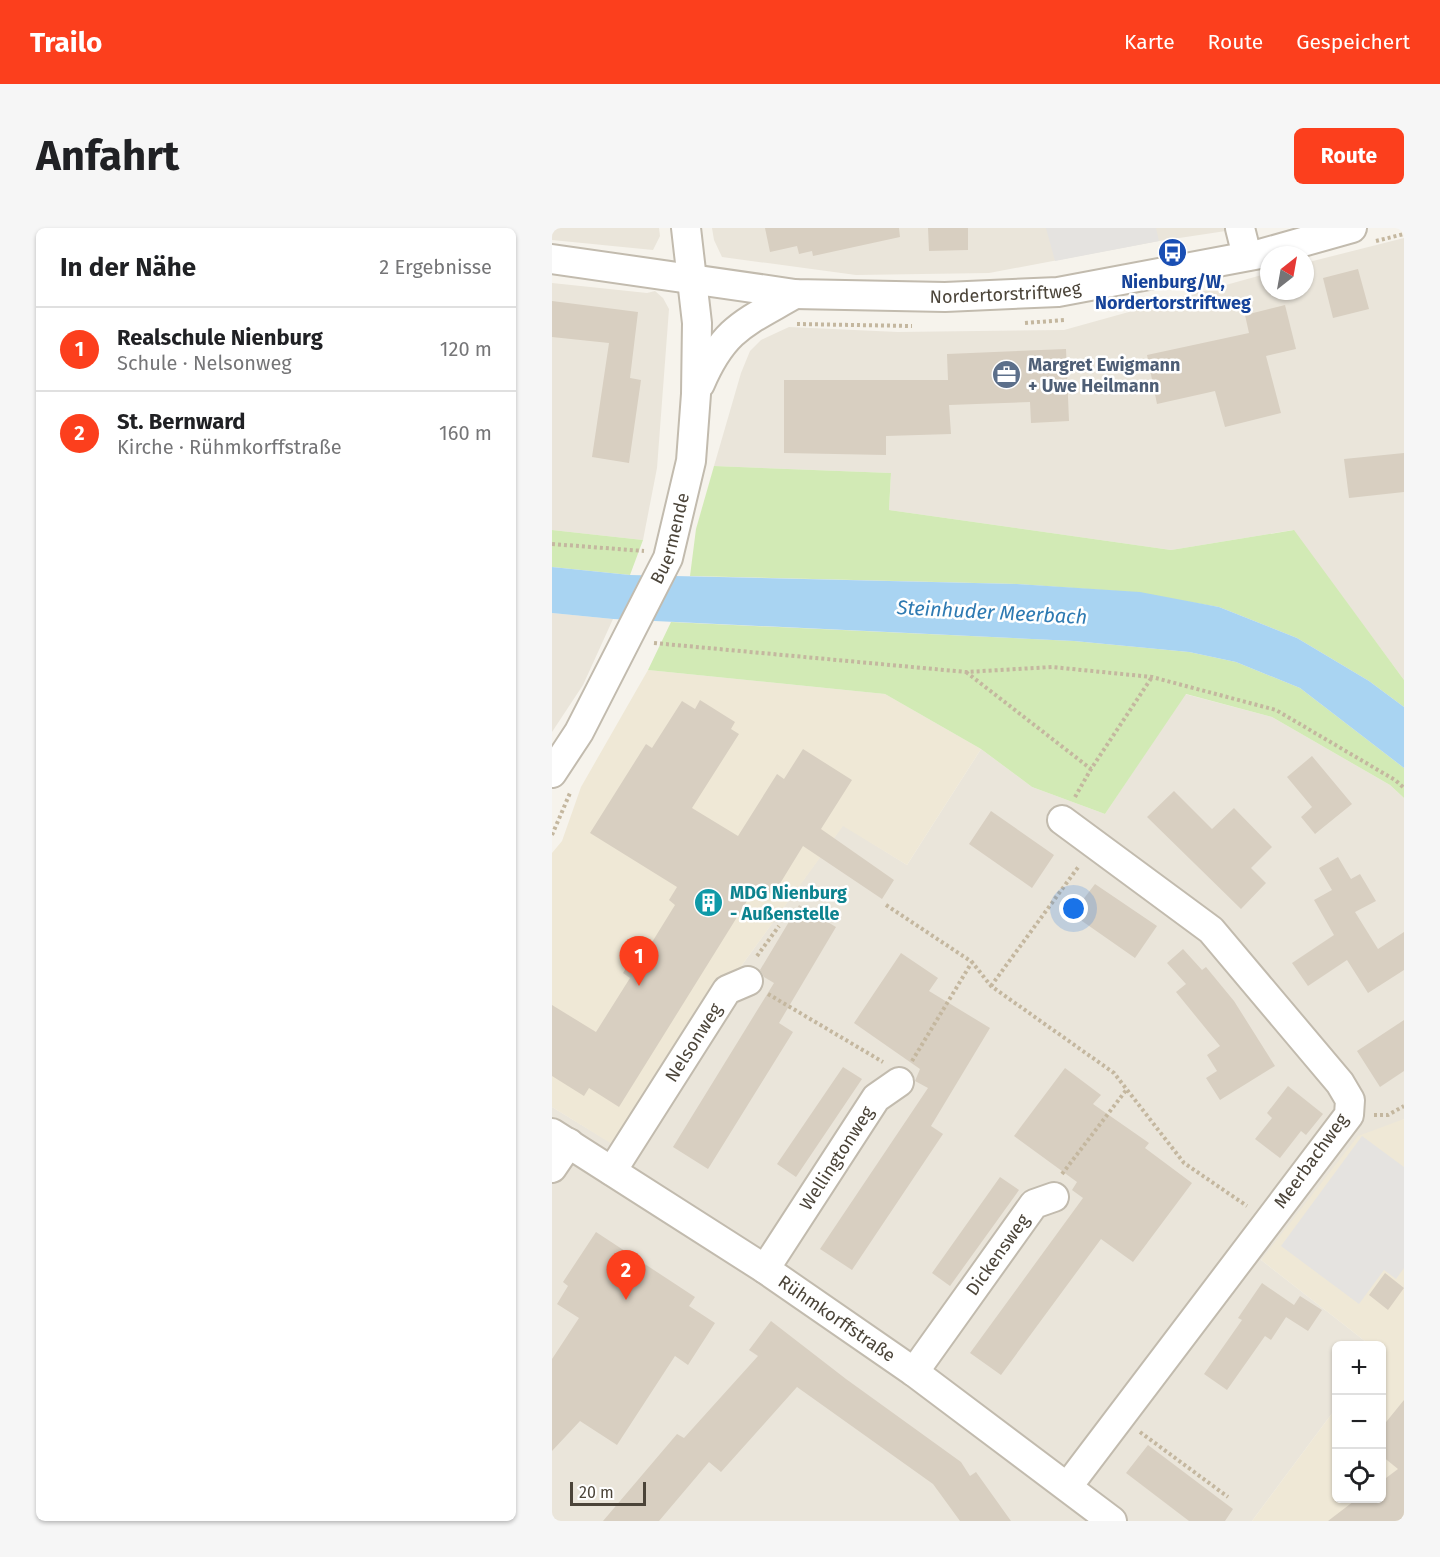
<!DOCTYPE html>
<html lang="de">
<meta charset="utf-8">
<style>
body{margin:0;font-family:"Fira Sans",sans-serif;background:#f6f6f6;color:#202124}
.controls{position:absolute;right:18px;bottom:18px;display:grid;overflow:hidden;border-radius:9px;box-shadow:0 2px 4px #0004}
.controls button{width:54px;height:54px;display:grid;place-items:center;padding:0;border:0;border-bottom:2px solid #e0e0e0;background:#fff;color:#202124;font:30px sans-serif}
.compass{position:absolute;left:708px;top:18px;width:54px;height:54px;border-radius:50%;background:#fff;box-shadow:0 2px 4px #0004;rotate:31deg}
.scale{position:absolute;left:18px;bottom:15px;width:76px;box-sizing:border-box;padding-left:6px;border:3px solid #4b4439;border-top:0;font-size:16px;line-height:21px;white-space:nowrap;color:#4b4439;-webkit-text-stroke:4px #fff;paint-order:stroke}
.you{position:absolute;left:522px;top:681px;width:21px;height:21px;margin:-15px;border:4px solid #fff;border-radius:50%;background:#1a73e8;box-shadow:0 0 0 9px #1a73e833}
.badge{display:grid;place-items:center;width:39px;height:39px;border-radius:50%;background:#fc3f1d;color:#fff;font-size:20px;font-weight:700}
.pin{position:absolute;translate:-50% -50px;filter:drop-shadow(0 2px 3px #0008)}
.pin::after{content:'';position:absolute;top:32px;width:21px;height:18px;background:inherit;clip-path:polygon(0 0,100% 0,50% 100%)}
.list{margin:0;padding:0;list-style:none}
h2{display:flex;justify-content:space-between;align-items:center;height:78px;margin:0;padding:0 24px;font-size:26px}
h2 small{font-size:20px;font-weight:400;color:#757577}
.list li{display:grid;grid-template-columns:39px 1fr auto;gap:18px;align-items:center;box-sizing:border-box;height:84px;padding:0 24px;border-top:2px solid #e0e0e0}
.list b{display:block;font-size:22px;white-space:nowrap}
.list p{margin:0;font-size:20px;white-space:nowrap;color:#757577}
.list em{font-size:20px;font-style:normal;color:#757577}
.icon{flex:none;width:33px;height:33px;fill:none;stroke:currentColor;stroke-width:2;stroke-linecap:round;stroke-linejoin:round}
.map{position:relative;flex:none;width:852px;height:1293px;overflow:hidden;border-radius:9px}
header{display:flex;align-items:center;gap:36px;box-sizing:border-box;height:84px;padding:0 30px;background:#fc3f1d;color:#fff}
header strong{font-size:28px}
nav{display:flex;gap:33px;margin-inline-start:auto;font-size:21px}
.intro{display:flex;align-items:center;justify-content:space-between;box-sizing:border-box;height:144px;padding:0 36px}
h1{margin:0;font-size:42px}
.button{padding:15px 27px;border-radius:9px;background:#fc3f1d;color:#fff;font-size:21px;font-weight:700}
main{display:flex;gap:36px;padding:0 36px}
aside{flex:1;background:#fff;border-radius:9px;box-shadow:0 2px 4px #0004}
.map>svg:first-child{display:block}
</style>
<header>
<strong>Trailo</strong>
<nav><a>Karte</a><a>Route</a><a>Gespeichert</a></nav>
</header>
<div class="intro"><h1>Anfahrt</h1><a class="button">Route</a></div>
<main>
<aside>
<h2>In der Nähe<small>2 Ergebnisse</small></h2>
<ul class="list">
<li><span class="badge">1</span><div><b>Realschule Nienburg</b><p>Schule · Nelsonweg</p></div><em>120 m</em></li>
<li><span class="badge">2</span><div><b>St. Bernward</b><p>Kirche · Rühmkorffstraße</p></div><em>160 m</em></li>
</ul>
</aside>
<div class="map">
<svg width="852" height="1293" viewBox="0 0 852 1293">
<rect width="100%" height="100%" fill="#f6f3ec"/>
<path fill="#eae5da" d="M0,0H107L108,8L101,22L0,12Z
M160,0H694L607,13L437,45L304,47L170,29L162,12Z
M852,10V452L741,302L619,322L337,282L339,245L162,238L189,145L198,123L209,112L237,99L346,104L512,102L717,45V63H753V35Z
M0,55L95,65L103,63L111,70L117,81L105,240L91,312L0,302Z
M0,385L61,391L31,457L0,504Z
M633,466L720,489L838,557L852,570V891L844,896L709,1032L818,1117L784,1118V1180L700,1293H0V879L61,916L291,597L355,637L429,521L480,559L553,586Z"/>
<path fill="#efe8d6" d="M96,442L333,466L429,521L355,637L291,598L60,916L0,879V625L10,613L29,559Z
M852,891V1293H700L784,1180V1270H830V1118L818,1117L709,1032L806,908Z"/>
<path fill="#d2eab5" d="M162,238L339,245L337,282L619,322L742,302L852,452V479L817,453L745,410L667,379L578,364L465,356L138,348L144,301Z
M0,302L91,312L78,347L0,339Z
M119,394L522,413L637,424L684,434L748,460L852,540V570L838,557L720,489L634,466L553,586L480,559L429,521L333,466L96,442Z"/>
<path fill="#e5e3e0" d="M494,0H604L607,13L503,33Z
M810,908L852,939V1040L844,1051L832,1042L807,1076L729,1018Z"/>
<path fill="#a9d4f2" d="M0,339L78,347L465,356L588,364L667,379L745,410L817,453L852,479V540L748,460L684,434L637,424L522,413L61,391L0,385Z"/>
<path fill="#d8cfc1" d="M213,0H347L348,9L261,28L260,23L247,26L245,18L218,24Z
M376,0H416V22L377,23Z
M806,41L817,81L781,90L771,50Z
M0,73L86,84L78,150L89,152L77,235L40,229L57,115L0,109Z
M733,77L744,121L714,128L729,185L673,199L663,163L605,176L595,127L697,105L693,87Z
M514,121L517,193L479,195L478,174L397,177L399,206L334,208V227L232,225V152H396L395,126Z
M852,225V264L797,270L792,231Z
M148,472L183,494L179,501L187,506L140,580L186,608L225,546L232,551L251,521L300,552L269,601L342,652L330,671L251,618L221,667L205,657L67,879L37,860L32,868L0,848V777L44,804L78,750L71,745L82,728L89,732L123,677L117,672L125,659L38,605L94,516L100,520L130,473L143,481Z
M760,528L800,576L763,606L749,589L760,579L735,549Z
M622,563L660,601L682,580L720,619L699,640L714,655L689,681L595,589Z
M439,583L502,627L480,660L417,616Z
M786,629L799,651L808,646L824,673L803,684L826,721L852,704V742L816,765L795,732L756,758L740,735L782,707L762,672L780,662L767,640Z
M543,656L605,698L583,730L520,686Z
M247,677L284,699L227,795L241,804L156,941L121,919L222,755L212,749L208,742Z
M631,721L650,742L654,739L682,773L723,838L668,872L654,850L665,843L655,827L668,818L624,764L634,756L615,735Z
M349,725L386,750L377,763L438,800L379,898L391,906L300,1042L268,1021L376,860L363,853L368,841L302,795Z
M852,792V843L828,859L805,823Z
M291,839L310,851L244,949L225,936Z
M513,840L549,867L541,876L597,915L593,920L640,955L581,1034L549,1011L449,1147L418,1125L531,970L520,962L525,954L462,908Z
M736,858L771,886L754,907L749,903L728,930L703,911L720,890L715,885Z
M448,949L467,962L398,1058L380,1045Z
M44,1004L143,1069L137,1078L163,1095L136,1137L123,1128L65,1217L28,1193L0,1223V1131L27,1090L5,1076L16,1058L11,1054Z
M833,1045L852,1060L836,1082L817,1067Z
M710,1055L742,1077L719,1112L713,1108L675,1162L652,1146L690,1092L686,1090Z
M748,1068L770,1082L756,1103L734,1089Z
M219,1093L294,1151L409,1234L418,1248L424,1244L459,1293H408L381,1256L245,1159L169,1244L157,1234L107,1293H51L125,1206L132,1210L206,1128L197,1122Z
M852,1172V1293H776L806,1270H830V1253L846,1241L830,1228V1199Z
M596,1217L681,1281L673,1293H637L574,1245Z"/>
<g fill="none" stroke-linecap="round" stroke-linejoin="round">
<defs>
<g id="minor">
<path d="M688,0L695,28"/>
<path id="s1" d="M0,31L243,66L393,69L506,64L708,26L800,0"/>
<path d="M148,156C172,100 193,95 243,66"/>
<path id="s2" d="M0,545L27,504L116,330L139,233L144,166L145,95L134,0"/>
<path d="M510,592L659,702L788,855L798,872L797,887L516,1258"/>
<path id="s3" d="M0,905L213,1041L362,1144L560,1293"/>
<path d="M0,940L17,915"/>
<path id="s4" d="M60,943L175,762L196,753"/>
<path id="s5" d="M213,1041L324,870L347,854"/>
<path id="s6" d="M362,1144L482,976L502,969"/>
</g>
</defs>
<use href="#minor" stroke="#c2bbae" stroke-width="32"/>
<path stroke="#c4b79f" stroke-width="4" stroke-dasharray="3 3" stroke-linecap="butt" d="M824,13L852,6
M473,95L513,92
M245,96L360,98
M0,316L92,323
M102,415L414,444L500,439L600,449L724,482L843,552L852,560
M414,444L539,541L600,449
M523,569L539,541
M0,607L18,565
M334,677L420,734L439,758L562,845L632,935L695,978
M205,728L227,698
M439,758L527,638
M216,766L331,834
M360,833L420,734
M822,887H836L852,878
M510,946L575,861
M588,1204L676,1269"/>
<use href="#minor" stroke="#fff" stroke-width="28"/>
</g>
<defs>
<symbol id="bus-disc" viewBox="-11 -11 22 22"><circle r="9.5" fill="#1a4fb4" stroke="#fff"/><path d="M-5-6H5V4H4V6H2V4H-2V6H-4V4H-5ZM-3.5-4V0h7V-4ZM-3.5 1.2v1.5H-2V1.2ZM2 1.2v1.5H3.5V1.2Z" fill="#fff"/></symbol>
<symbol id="office-disc" viewBox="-11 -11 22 22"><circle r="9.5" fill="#5c6f8a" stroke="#fff"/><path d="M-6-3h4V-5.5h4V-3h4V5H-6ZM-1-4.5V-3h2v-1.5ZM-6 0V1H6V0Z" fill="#fff"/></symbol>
<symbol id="building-disc" viewBox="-11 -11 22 22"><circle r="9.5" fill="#0f9aa8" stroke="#fff"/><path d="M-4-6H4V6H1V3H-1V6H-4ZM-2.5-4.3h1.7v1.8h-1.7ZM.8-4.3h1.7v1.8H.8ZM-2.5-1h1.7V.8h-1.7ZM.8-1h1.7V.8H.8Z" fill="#fff"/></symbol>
</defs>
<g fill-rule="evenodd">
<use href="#bus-disc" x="604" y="8" width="33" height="33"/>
<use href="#office-disc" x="438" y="130" width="33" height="33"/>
<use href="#building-disc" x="140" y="658" width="33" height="33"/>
</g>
<g text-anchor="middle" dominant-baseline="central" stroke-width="5" stroke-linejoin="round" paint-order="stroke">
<g font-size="18" font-weight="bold" fill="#164399" stroke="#fff">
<text x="621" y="54">Nienburg/W,<tspan x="621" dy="21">Nordertorstriftweg</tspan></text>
</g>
<g font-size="18" fill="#4b4439" stroke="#fff">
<text stroke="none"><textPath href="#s1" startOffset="456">Nordertorstriftweg</textPath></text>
<text stroke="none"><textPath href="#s2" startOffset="264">Buermende</textPath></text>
<text stroke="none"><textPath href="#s4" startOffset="152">Nelsonweg</textPath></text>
<text stroke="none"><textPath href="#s5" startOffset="132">Wellingtonweg</textPath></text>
<text transform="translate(759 933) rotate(-54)">Meerbachweg</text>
<text stroke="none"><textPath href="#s6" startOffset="144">Dickensweg</textPath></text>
<text stroke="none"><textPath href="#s3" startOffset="340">Rühmkorffstraße</textPath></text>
</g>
<g font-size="18" font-weight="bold" fill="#4e5e75" stroke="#fff" text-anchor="start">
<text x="476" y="137">Margret Ewigmann<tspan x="476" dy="21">+ Uwe Heilmann</tspan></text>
</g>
<g font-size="18" font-weight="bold" fill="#0d838f" stroke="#fff" text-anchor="start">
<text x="178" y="665">MDG Nienburg<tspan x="178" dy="21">- Außenstelle</tspan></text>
</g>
<g font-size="20" font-style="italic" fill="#2e7ab2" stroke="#fff">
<text transform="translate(440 384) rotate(3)">Steinhuder Meerbach</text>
</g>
</g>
</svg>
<div class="controls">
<button>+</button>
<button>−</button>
<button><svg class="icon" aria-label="locate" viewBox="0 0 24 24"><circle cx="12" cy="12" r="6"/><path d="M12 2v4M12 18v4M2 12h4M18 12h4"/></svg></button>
</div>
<svg class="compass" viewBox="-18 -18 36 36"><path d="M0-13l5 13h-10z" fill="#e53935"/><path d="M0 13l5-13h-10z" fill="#757577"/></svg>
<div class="scale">20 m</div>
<div class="you"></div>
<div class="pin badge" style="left:87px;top:758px">1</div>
<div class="pin badge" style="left:74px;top:1072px">2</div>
</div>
</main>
